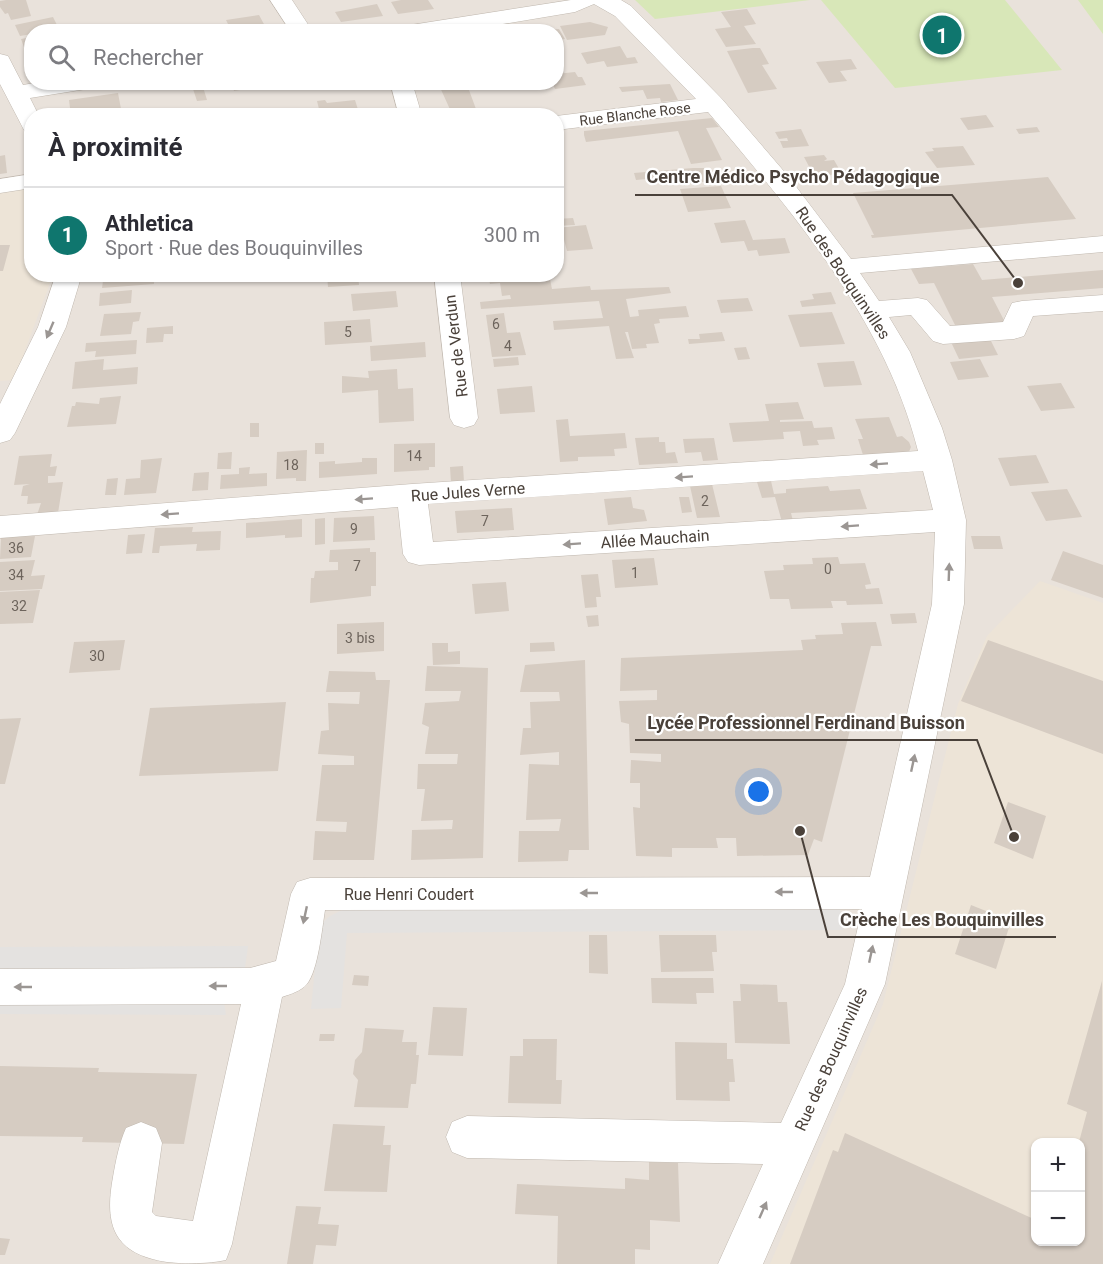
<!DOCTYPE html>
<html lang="fr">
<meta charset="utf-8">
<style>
body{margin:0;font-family:Roboto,sans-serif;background:#f2f2f3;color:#2b2b33}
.controls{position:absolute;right:18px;bottom:18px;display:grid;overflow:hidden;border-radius:12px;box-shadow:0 2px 4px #0004}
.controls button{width:54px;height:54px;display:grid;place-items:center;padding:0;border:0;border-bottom:2px solid #e1e1e2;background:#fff;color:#2b2b33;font:30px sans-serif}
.you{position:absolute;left:759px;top:792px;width:21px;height:21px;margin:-15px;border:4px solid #fff;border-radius:50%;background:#1a73e8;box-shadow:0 0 0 9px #1a73e833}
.badge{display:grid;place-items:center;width:39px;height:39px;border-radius:50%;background:#0f766e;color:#fff;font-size:20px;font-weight:700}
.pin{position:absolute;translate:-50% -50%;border:3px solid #fff;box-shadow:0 2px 6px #0006}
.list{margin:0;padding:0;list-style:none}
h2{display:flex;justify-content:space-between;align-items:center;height:78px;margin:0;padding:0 24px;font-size:26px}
h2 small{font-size:20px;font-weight:400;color:#7c7c81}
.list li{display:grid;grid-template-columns:39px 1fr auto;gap:18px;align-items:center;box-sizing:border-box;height:96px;padding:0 24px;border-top:2px solid #e1e1e2}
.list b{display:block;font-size:22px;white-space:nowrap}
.list p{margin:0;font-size:20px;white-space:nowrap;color:#7c7c81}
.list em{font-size:20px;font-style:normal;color:#7c7c81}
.icon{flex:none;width:33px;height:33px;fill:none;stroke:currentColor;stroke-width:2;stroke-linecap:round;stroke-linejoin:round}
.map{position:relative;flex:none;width:1103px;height:1264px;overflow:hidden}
.search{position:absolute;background:#fff;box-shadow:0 2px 4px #0004;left:24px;top:24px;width:540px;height:66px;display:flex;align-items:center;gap:15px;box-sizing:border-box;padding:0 21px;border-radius:24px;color:#7c7c81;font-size:22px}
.panel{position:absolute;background:#fff;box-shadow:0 2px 4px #0004;left:24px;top:108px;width:540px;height:174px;border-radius:24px}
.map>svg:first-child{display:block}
</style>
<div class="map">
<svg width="1103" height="1264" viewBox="0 0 1103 1264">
<rect width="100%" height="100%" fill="#f5f1ec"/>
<path fill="#e9e2db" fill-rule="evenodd" d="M0,0H1103V1264H0ZM32,32H556V82H32ZM32,116H556V274H32ZM1036,1142H1080V1242H1036Z"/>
<path fill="#ede4d7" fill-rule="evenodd" d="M31,187L32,274L53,275L14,380L0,381V192Z
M1040,581L1103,603V1264H770L883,1004L958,704L987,636ZM1036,1142H1080V1242H1036Z"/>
<path fill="#d8e7b8" d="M635,0H810L655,19Z
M821,0H1005L1062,70L895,88Z
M1078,0H1103V34Z"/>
<path fill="#e4e2e0" d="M840,906L843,930L347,933L341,1008L311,1009L319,926L330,916L344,909Z
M248,946L245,968L0,970V947Z
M0,1001L224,1002L226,1015L0,1014Z"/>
<path fill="#d6ccc2" d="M6,0H26L31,16L11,20L8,13L5,14L0,7V1Z
M401,0H428L434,9L398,14L391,2Z
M377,4L383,16L341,22L335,12Z
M747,9L756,24L744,26L756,44L726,47L715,29L731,27L721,12Z
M259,15L265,26L254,28L255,31L251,32H232L226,20Z
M53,17L59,29L32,32V34L20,36L15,25Z
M590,22L608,27L605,35L567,40L560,26Z
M206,26L209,32H180V30Z
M559,29L565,39L556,41V32L548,30Z
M32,37V48L25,50L21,39Z
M620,46L627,58L635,57L638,63L607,67L604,61L587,64L581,53Z
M753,48H760L769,64L762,65L777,89L748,93L727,51Z
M851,59L857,69L840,71L847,81L829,83L816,62Z
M575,72L578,77H582L586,85L555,89L552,82H556V74Z
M231,82H270L271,85L234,91Z
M466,82L476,109L489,110L491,116H453L438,83Z
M670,84L678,100L661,102L660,98L647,99L643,90L622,92L619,87Z
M203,87L207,100L197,101L193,89Z
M118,93L121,109L71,116L69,100Z
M325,100L327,103L355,100L360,116L331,115L329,108L319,109L317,101Z
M986,115L994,127L968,130L960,118Z
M712,118L719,127L706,128L722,160L691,164L678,131L586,142L584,135V131Z
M1037,127L1040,132L1019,134L1016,129Z
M801,129L809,146L783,148L780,141H788L787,138L779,139L775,132Z
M963,146L975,165L937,168L925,152L934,151L932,148Z
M5,155L7,173L0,174V156Z
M824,155L827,159L824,161L834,160L842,174L814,176L804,157Z
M693,168H708L713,181L690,183L687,175L636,180L634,173Z
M1048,177L1076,219L872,238L871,235H874L853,193Z
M721,186L731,208L688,212L680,189Z
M573,218L575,225L556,226V219Z
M745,220L753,240L785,238L790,253L759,256L757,250L748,251L744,241L721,243L714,223Z
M586,225L593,249L567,251L563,236L556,237V228Z
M0,245H10L3,271H0Z
M973,264L982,280L1103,270V288L992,297L1007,326L958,331L934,283L919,284L911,269Z
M104,274H162V280L154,281V284L102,288Z
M327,274H358L359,285L328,287Z
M488,274H549L552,289L590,286L591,290L669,287L671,293L626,299L630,317L639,316L638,310L686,306L689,317L659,319L660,323L654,324L659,343L646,344L647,348L632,349L628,332H625L634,358L616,359L609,326L554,330L553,321L603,318L599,301L481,309L480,302L511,299L510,295L502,296L500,283L490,284Z
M132,290L131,303L99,306L100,293Z
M396,291L398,307L353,311L351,294Z
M831,292L836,304L802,307L800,301L814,299L812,294Z
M748,298L753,311L721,313L717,300Z
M141,312L139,321L133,322L131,334L100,336L104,314Z
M832,312L845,344L800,347L788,315Z
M504,313L507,333L520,332L526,355L492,357L486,315Z
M370,319L372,342L325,345L324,322Z
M173,326V334H164L163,342L146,343L147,328Z
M722,332L725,341L689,344L688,339H700L699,334Z
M990,339L998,355L959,359L951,342Z
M137,340L136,354L95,357L96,351L85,352L86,343Z
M425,342L426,357L371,361L370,346Z
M746,347L750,359L738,360L734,348Z
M518,357L519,365L494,367L493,359Z
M104,359L103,370L138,367L137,384L72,389L75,362Z
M980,359L989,377L958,380L950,362Z
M854,361L862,385L824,387L817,363Z
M397,369L398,389L413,388L414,421L379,423L378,390L342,393V376L369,378L368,371Z
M1061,383L1075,408L1041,411L1027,386Z
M532,386L535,412L500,414L497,389Z
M121,396L116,424L67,427L72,406H75L76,402L99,404L100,398Z
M798,402L804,419L780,420V422L812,421L814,428L832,427L835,439L817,440L819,445L803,446L800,431L783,432L784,439L733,442L729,423L769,421L765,404Z
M889,417L897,437L902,436L909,442L911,447L908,454L863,455L858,439H863L855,419Z
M568,419L570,436L625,433L627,448L614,449L615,456L578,457V461L560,462L556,420Z
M250,423H259V437H250Z
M659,437V442H665L666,453L675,452L678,463L639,465L635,438Z
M714,438L718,460L703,461L701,452L685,453L683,439Z
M315,443H324V454H315Z
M435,443V467H429V470L394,472V444Z
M307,450L306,481H296V478L276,479L277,452Z
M232,452L231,469H217L218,453Z
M52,454L50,467L57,466L55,476H48V483L63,482L58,513L37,515L41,503L27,504L28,496H21L23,486L30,484L14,485L19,456Z
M1036,455L1049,483L1010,486L998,458Z
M162,458L156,493L124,495L126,479L140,478L141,460Z
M362,458H377V474L319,478V462L335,461V464L362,462Z
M463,466L464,482L451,483L450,467Z
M250,467L249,474L267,473V486L220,489L221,475L239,474V468Z
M209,472L208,490L192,491L194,473Z
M118,478L116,495H105L107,479Z
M771,481L774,494L786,493V489L828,486L830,491L860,489L867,509L791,513L793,521L782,522L775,497L762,498L757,482Z
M712,484L720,517L697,518L690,486Z
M1067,489L1082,517L1046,521L1031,492Z
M631,497L633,508L644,510L647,521L608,525L604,499Z
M679,497H689L692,512L682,513Z
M512,508L514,530L457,533L455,511Z
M374,516L375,540L333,542L334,518Z
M325,518V544L315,545V519Z
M302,519V537L285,538V535L246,538V523Z
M193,527L192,532L221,531L220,550L196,551L197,544L160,546L159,553H152L155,528Z
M145,534L142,553L126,554L128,535Z
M35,536L31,557L0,559L1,537Z
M971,536H1000L1003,549H974Z
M370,548V552H376V586H371V596L310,603L311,578H314L315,571L338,570V562H329L330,550Z
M1063,551L1103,565V598L1051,580Z
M838,557L840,564L865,563L871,584L865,585L866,589L879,588L883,604L847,605L846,601H831L833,608L791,609L789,599H770L764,571L784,570L783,565L813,564L812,558Z
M654,558L658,585L615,588L612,560Z
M35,560L31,576L45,575L42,589L0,591V562Z
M598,574L601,597H596L597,607L585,608L581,575Z
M506,582L509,611L475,614L472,584Z
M40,590L33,623L0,624V592Z
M915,613L917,623L892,624L890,614Z
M598,615L599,626L588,627L586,616Z
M384,622V651L337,654V624Z
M876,622L882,646H871L822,842L814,839L808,855L737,856L736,838H716L718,848H672V857L636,856L633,807L640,808V783H630L631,760L661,762V754L630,753L629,724L621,722L619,701L657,700V690L620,691L621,658L803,650L801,640L816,639L815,635L843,634L841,623Z
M125,640L120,670L69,673L74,642Z
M988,640L1103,681V754L961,701Z
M554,642L555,651L530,652V643Z
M432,643H448V652L460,651V664L433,665Z
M585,660L589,850H569L568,861L518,862L519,831H559L561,819L526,820L529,764L559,765V752L520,755L523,728H531L530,702L560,701L559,692H520L525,665Z
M427,666L488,668L483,858L411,860L412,830L452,829L453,820L421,821L425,789H417L418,764H457L458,754H425L429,727L422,724L425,703L459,701L461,691H425Z
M329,671L375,672L376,680H390L374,860H313L315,831L346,832L347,822L316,821L322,765H354V756L318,754L321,731L329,730L328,703L359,704L360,692H326Z
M286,702L278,771L139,776L150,708Z
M21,718L5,784H0V719Z
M1008,802L1046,816L1033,859L994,843Z
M971,905L1011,921L996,969L955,954Z
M589,935H607L608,974L589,973Z
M659,935H716L717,952H712L714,971L661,972Z
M354,975L369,976L368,986L352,985Z
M651,978H713L714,993H696L697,1004L652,1003Z
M1102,981L1103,1264H790L833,1150L838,1152L845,1133L1036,1220V1242H1080L1079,1142L1087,1112L1067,1104Z
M740,984L777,985L778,1002H787L790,1044L735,1043L733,1001H741Z
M433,1007L467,1008L463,1056L428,1055Z
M365,1028L404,1030L402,1042H417L416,1055H419L416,1084H411L408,1108L354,1107L358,1080L353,1074L355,1060L362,1052Z
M320,1034H335L334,1041H319Z
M523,1039H557L556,1080H562L561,1104L508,1103L510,1056H523Z
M675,1042L727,1043V1059H733L735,1082H729L730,1101L676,1100Z
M0,1066L99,1068L98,1072L197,1074L184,1144L82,1142L83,1137L0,1136Z
M333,1124L385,1126L383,1145H391L387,1192L324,1191Z
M649,1162L678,1163L680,1222L650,1220V1250L635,1249V1264H557L558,1216L515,1214L517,1184L625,1189V1178L649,1180Z
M296,1206L321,1207L318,1224L339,1225L336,1246L316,1245L313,1264H287Z
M0,1238L10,1239L5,1255H0Z"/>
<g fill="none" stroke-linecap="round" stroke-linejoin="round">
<defs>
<path id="minor" d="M270,0H292L313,32H291Z
M571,0H621L631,6L722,99L788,176L851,259L1103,236V252L860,273L879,301L918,298L927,300L950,326L1003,322L1012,303L1022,301L1103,295V311L1033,316L1024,336L1014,339L943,344L933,341L911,315L889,317L910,352L942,428L952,460L966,520L964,604L885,984L763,1264H718L763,1164L467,1158L452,1152L446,1137L452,1122L467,1116L781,1123L845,984L862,909L325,910C322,929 318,970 307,984C301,991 291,994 282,997L232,1244L226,1260C208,1264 185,1264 167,1262C114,1254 104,1226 113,1177C116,1160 119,1144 126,1128L141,1122L156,1128L162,1143L152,1212L156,1216L193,1221L241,1004L0,1005V969L250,968L276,961L291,894L297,882L310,878L870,877L932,604L935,532L419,565L408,562L403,554L398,507L0,538V516L412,484L918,451C885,320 793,213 708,112L556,130V116L696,99L615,16L594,4L575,12L455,32H401L403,27L411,25ZM923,471L933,510L433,542L428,504Z
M0,54L8,56L23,85L40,82H97L94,87L86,89L30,98L39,116H32V132L24,130L0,84Z
M390,82H412L422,116H399Z
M32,174V188L0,193V179Z
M56,274H82L66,327L15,433L10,440L0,443V404L38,327Z
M434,274H460L478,418L474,425L464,428L454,425L450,418Z"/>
</defs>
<use href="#minor" stroke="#c0b8af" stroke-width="1"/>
<use href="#minor" fill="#fff" fill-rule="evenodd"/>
</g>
<defs><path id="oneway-solid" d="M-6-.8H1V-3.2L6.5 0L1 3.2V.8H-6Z" transform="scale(1.5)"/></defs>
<g fill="#9b9693">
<use href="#oneway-solid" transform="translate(50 330) rotate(113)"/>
<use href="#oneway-solid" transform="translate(879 464) rotate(176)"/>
<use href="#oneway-solid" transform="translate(684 477) rotate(176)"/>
<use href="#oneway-solid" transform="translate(364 499) rotate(176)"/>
<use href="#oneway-solid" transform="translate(170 514) rotate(176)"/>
<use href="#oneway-solid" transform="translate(850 526) rotate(176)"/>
<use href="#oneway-solid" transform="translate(572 544) rotate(176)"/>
<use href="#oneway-solid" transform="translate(949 572) rotate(-88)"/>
<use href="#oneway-solid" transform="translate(913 763) rotate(-78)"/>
<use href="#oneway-solid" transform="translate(784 892) rotate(180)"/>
<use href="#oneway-solid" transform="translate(589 893) rotate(180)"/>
<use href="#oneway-solid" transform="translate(305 915) rotate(102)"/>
<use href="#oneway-solid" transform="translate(871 954) rotate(-78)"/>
<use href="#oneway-solid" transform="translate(218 986) rotate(180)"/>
<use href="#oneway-solid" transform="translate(23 987) rotate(180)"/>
<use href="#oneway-solid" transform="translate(763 1210) rotate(-66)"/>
</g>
<g text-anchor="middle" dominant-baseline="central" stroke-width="4.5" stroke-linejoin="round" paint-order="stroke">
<g font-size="14" fill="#4a413a" stroke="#fff">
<text transform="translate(635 114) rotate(-7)">Rue Blanche Rose</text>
</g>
<g font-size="14" fill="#6d645c">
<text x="496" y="324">6</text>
<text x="348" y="332">5</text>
<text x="508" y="346">4</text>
<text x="414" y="456">14</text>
<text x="291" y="465">18</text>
<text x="705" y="501">2</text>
<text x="485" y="521">7</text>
<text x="354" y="529">9</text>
<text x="16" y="548">36</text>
<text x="357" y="566">7</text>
<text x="828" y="569">0</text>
<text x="635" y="573">1</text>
<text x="16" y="575">34</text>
<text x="19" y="606">32</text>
<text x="360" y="638">3 bis</text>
<text x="97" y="656">30</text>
</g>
<g font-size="16" fill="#4a413a" stroke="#fff">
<text transform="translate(843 273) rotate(56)">Rue des Bouquinvilles</text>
<text transform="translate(456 346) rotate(-97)">Rue de Verdun</text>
<text transform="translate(468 492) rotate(-4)">Rue Jules Verne</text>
<text transform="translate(655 539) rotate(-4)">Allée Mauchain</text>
<text x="409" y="894">Rue Henri Coudert</text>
<text transform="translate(831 1059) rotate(-66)">Rue des Bouquinvilles</text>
</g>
</g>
<path fill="none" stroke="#4a413a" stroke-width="2" d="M1018 283L952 195H635M1014 837L977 740H635M800 831L828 937H1056"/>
<g fill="#4a413a" stroke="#fff" stroke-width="2">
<circle cx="1018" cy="283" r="6"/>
<circle cx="1014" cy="837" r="6"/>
<circle cx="800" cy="831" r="6"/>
</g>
<g font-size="18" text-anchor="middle" font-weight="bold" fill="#4a413a" stroke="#fff" stroke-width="4.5" stroke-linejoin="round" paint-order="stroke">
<text x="793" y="183">Centre Médico Psycho Pédagogique</text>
<text x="806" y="729">Lycée Professionnel Ferdinand Buisson</text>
<text x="942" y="926">Crèche Les Bouquinvilles</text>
</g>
</svg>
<div class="controls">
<button>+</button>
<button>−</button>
</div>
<div class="you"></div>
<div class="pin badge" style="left:942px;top:35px">1</div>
<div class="search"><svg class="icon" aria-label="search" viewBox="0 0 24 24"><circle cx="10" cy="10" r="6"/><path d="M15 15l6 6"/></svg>Rechercher</div>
<section class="panel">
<h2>À proximité<small></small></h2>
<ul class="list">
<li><span class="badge">1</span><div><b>Athletica</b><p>Sport · Rue des Bouquinvilles</p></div><em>300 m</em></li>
</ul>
</section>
</div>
